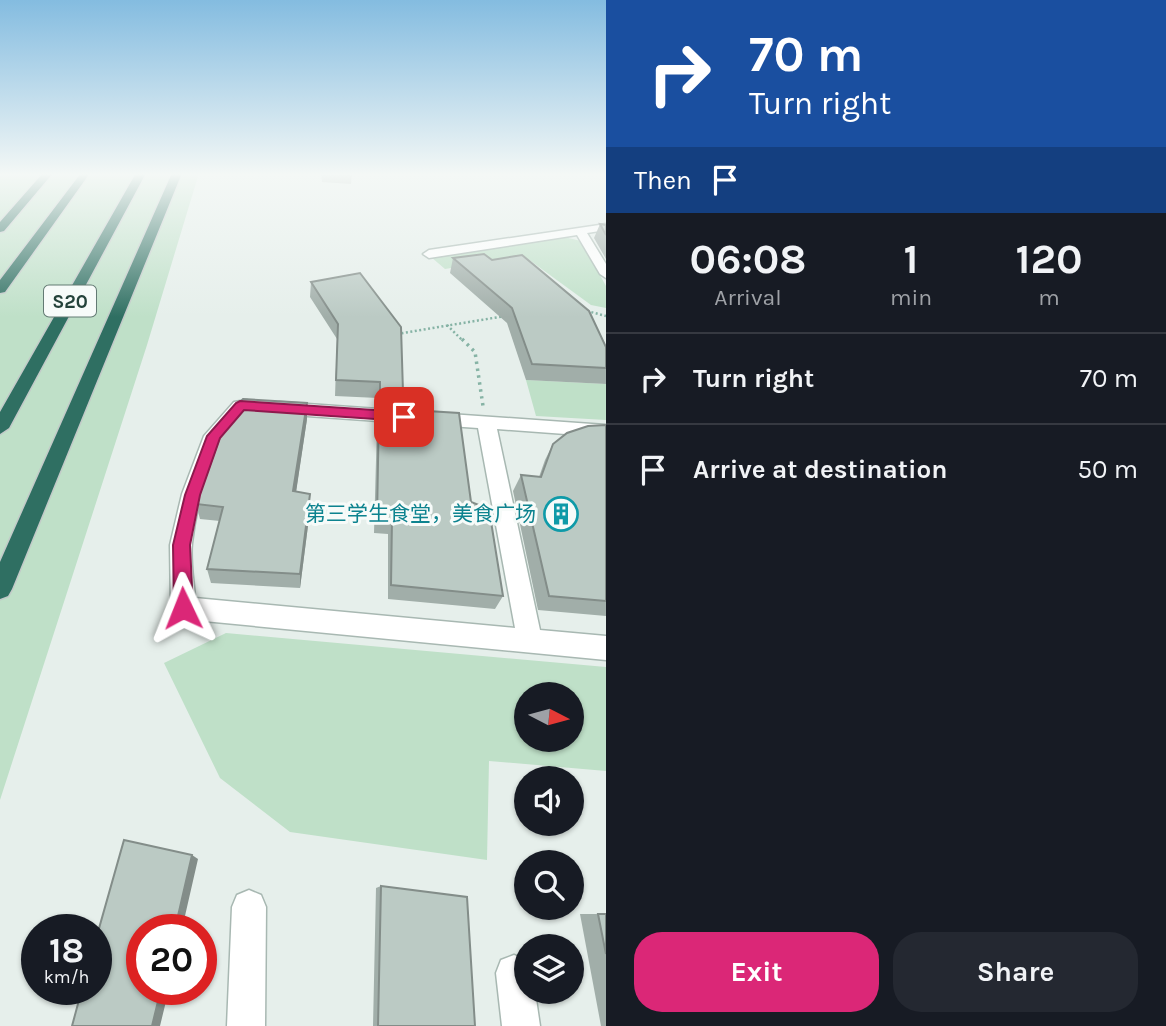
<!DOCTYPE html>
<html lang="en">
<head>
<meta charset="utf-8">
<style>
	:root { --surface:#171b24; --page:#242831; --text:#f1f3f6; --muted:#9ea1a6; --line:#363941; --accent:#db2777 }
	body { margin:0; font-family:Karla,"Noto Sans SC",sans-serif; background:var(--page); color:var(--text); height:100vh; display:flex; flex-direction:column; font-size:26px; white-space:nowrap }
	* { box-sizing:border-box; margin:0 }
	p { font-size:23px; color:var(--muted) }
	.icon { flex:none; width:38px; height:38px; fill:none; stroke:currentColor; stroke-width:2; stroke-linecap:round; stroke-linejoin:round }
	.map { position:relative; flex:1; overflow:hidden }
	.drawer { display:flex; flex-direction:column; background:var(--surface); width:560px }
	.drawer>* { flex:none }
	.banner { background:#1a4fa0; color:#fff; overflow:hidden }
	.needle { width:46px; rotate:96deg }
	.controls { position:absolute; left:514px; top:682px; display:grid; gap:14px }
	.controls a { display:grid; place-items:center; width:70px; height:70px; border-radius:50%; background:var(--surface); box-shadow:0 2px 5px #0004; font-size:35px }
	.speed { position:absolute; left:21px; top:914px; display:flex; gap:14px; font-size:35px; font-weight:700; text-align:center }
	.speed>* { display:grid; place-content:center; width:91px; height:91px; border-radius:50%; background:var(--surface); box-shadow:0 2px 5px #0004; line-height:1 }
	.speed small { font-size:18px; font-weight:400 }
	.speed .limit { border:10px solid #d22; background:#fff; color:#111 }
	.pin { position:absolute; display:grid; place-items:center; width:60px; height:60px; color:#fff; margin:-30px; border-radius:14px; box-shadow:0 4px 10px #0006 }
	.me { position:absolute; width:77px; margin:-38px; rotate:358deg; stroke-linejoin:round; filter:drop-shadow(0 0 5px #0008) }
	.turn { display:flex; align-items:center; gap:24px; height:147px; padding:0 28px; font-size:32px }
	.turn .icon { width:91px; height:91px; stroke-width:2.5 }
	.turn b { display:block; font-size:49px; line-height:60px }
	.then { display:flex; align-items:center; height:66px; padding:0 28px; background:#0003; gap:14px; font-size:26px }
	.eta { display:flex; justify-content:space-evenly; align-items:center; height:119px; text-align:center }
	.eta b { font-size:42px; font-weight:700; line-height:49px }
	.action { display:flex; gap:14px; margin-top:auto; padding:14px 28px }
	.action a { flex:1; height:80px; border-radius:28px; background:var(--accent); color:#fff; font-size:28px; font-weight:700; line-height:80px; text-align:center }
	.action a+a { background:var(--page); color:var(--text) }
	ul { padding:0; list-style:none }
	li { display:flex; align-items:center; gap:21px; height:91px; padding:0 28px; border-top:2px solid var(--line) }
	li div { flex:1 }
	li b { display:block; font-size:26px }
	li em { font-style:normal }
	main { display:flex; flex:1; min-height:0 }
	.map>svg:first-child { display:block }
	.green { fill:#bfe0c8; fill-rule:evenodd }
	.lines { fill:none; stroke-linecap:round; stroke-linejoin:round }
	.minor-casing { stroke:#a8b8b2; stroke-width:3 }
	.highway-casing { stroke:#c2cac8; stroke-width:3 }
	.path-far1 { stroke:#86b3a5; stroke-width:2.5; stroke-dasharray:2 2.5; stroke-linecap:butt }
	.path { stroke:#86b3a5; stroke-width:3.5; stroke-dasharray:2.5 4.5; stroke-linecap:butt }
	.minor { fill:#fff; fill-rule:evenodd }
	.highway { fill:#2f6f62; fill-rule:evenodd }
	.wall { fill:#a1aea9 }
	.shaded-wall { fill:#838d89 }
	.building { fill:#bbcac4; stroke:#838d89; stroke-width:2 }
	.route { fill:#db2777; stroke:#8e194d; stroke-width:2 }
	.labels { text-anchor:middle; stroke-width:6; stroke-linejoin:round; paint-order:stroke }
	.shield { fill:#f7fbf9; stroke:#637a73; stroke-width:2 }
	.shield-label { font-size:19px; font-weight:bold; fill:#24423a }
	.culture-label { font-size:21px; fill:#0d838f; stroke:#f7fbf9; text-anchor:end }
</style>
</head>
<body>
<main>
<div class="map">
<svg width="606" height="1026" viewBox="0 0 606 1026">
	<rect width="100%" height="100%" fill="#e6efeb"/>
	<!-- green -->
	<path class="green" d="M0 173H199L147 345 0 800Z
		M560 236 581 241 606 286V308L591 305 528 259 518 257 445 269 431 257Z
		M526 380 606 384V420L536 416Z
		M226 633 606 667V771L489 761 487 860 290 832 220 778 164 663ZM527 695H572V740H527Z"/>
	<g class="lines">
		<!-- minor casing -->
		<g class="minor-casing">
			<path id="minor" d="M606 224V230L587 233 606 264V278L600 274 577 235 429 258 423 254 429 250Z
				M247 400 256 406 253 410C215 420 196 508 192 543 190 561 194 581 195 598L515 628 478 428 279 414 270 408 279 402 606 425V437L497 429 540 630 606 636V660L183 619 174 616 171 608 170 545 182 494 204 436 234 402Z
				M249 890 261 895 266 907 265 1026H227L232 907 237 895Z
				M514 955 527 960V992H535L540 1026H502L496 973 501 960Z"/>
		</g>
		<!-- highway casing -->
		<g class="highway-casing">
			<path id="highway" d="M43 173H53L4 231 0 232V222Z
				M81 173H90L5 292 0 293V280Z
				M136 173H146L9 428 0 434V412Z
				M172 173H182L12 589 8 596 0 599V562Z"/>
		</g>
		<!-- path-far1 -->
		<path class="path-far1" d="M587 311 606 316
			M447 325 463 341
			M397 334 505 316"/>
		<!-- path -->
		<path class="path" d="M462 339 475 352 483 406"/>
		<!-- minor -->
		<use href="#minor" class="minor"/>
		<!-- highway -->
		<use href="#highway" class="highway"/>
	</g>
	<!-- wall -->
	<path class="wall" d="M321 173H352L351 184 322 182Z
		M600 224 606 225V259L594 238Z
		M453 258 606 347V384L526 380 507 323 450 273Z
		M311 282 403 392 400 408 377 407 378 398 335 396 337 339 310 297Z
		M379 408 471 502 503 596 495 609 388 599V534L374 533 377 424Z
		M307 419 296 491 310 510 300 588 211 583 207 569 220 521 200 519 196 504Z
		M606 425V616L538 610 513 491 521 475 539 477 545 460 553 444Z
		M381 886 475 1026H373L376 888Z
		M580 914H606V1026H601Z"/>
	<!-- shaded-wall -->
	<path class="shaded-wall" d="M307 403V419L294 506 293 491Z
		M310 494V510L300 588V574Z
		M192 855 198 859 182 929H175Z
		M161 989H169L160 1026H152Z"/>
	<!-- building -->
	<path class="building" d="M600 224 606 225V235Z
		M484 254 492 260 522 255 589 311 606 347V368L532 364 512 308 453 258Z
		M360 273 401 327 403 392 380 391V382L336 380 338 324 311 282Z
		M243 399 307 403 293 491 310 494 300 574 207 569 223 507 196 504 228 415Z
		M379 408 459 413 471 502 489 509 503 596 391 585 392 519 377 518Z
		M606 425V601L549 596 521 475 541 477 553 444 567 433 588 426Z
		M124 840 192 855 175 929H142V989H161L152 1026H72L82 989H96V939Z
		M381 886 467 897 475 1026H378Z
		M598 914H606V954Z"/>
	<!-- sky -->
	<linearGradient id="sky" x2="0" y2="1"><stop stop-color="#84bce0"/><stop offset="0.55" stop-color="#f4f8f6"/><stop offset="1" stop-color="#f4f8f6" stop-opacity="0"/></linearGradient>
	<rect width="606" height="317" fill="url(#sky)"/>
	<!-- route -->
	<path class="route" d="M240 401 404 412 411 417 404 421 244 410 220 438 200 495 190 545 193 608 190 614 183 616 177 614 174 608 173 545 185 495 207 436 236 403Z"/>
	<!-- icons -->
	<defs>
		<g id="building-ring" transform="scale(1.75)"><circle r="9.5" fill="#f7fbf9" stroke="#0f9aa8" stroke-width="1.5"/><path d="M-4-6H4V6H1V3H-1V6H-4ZM-2.5-4.3h1.7v1.8h-1.7ZM.8-4.3h1.7v1.8H.8ZM-2.5-1h1.7V.8h-1.7ZM.8-1h1.7V.8H.8Z" fill="#0f9aa8"/></g>
	</defs>
	<g fill-rule="evenodd">
		<use href="#building-ring" x="561" y="514"/>
	</g>
	<g class="labels">
		<!-- shield labels -->
		<rect class="shield" x="44" y="285.5" width="52" height="31" rx="5"/>
		<g class="shield-label">
			<text x="70" y="308">S20</text>
		</g>
		<!-- culture labels -->
		<g class="culture-label">
			<text x="536" y="521">第三学生食堂，美食广场</text>
		</g>
	</g>
</svg>
<div class="controls">
<a><svg class="needle" viewBox="-14 -14 28 28"><path d="M0-13l5 13h-10z" fill="#e53935"/><path d="M0 13l5-13h-10z" fill="#9ea1a6"/></svg></a>
<a><svg class="icon" aria-label="sound" viewBox="0 0 24 24"><path d="M4 9h4l5-4v14l-5-4H4zM17 9q2 3 0 6"/></svg></a>
<a><svg class="icon" aria-label="search" viewBox="0 0 24 24"><circle cx="10" cy="10" r="6"/><path d="M15 15l6 6"/></svg></a>
<a><svg class="icon" aria-label="layers" viewBox="0 0 24 24"><path d="M12 4l9 5-9 5-9-5zM3 14l9 5 9-5"/></svg></a>
</div>
<div class="speed"><div>18<small>km/h</small></div><div class="limit">20</div></div>
<div class="pin" style="left:404px;top:417px;background:#d93025"><svg class="icon" aria-label="arrive" viewBox="0 0 24 24"><path d="M6 21V4h12l-3 4 3 4H6"/></svg></div>
<svg class="me" style="left:183px;top:608px" viewBox="-20 -20 40 40"><path d="M0-17L14 15 0 8-14 15z" fill="#db2777" stroke="#fff" stroke-width="4"/></svg>
</div>
<section class="drawer">
<div class="banner">
<div class="turn"><svg class="icon" aria-label="right" viewBox="0 0 24 24"><path d="M7 20v-9h11M14 6l5 5-5 5"/></svg><div><b>70 m</b>Turn right</div></div>
<div class="then">Then<svg class="icon" aria-label="arrive" viewBox="0 0 24 24"><path d="M6 21V4h12l-3 4 3 4H6"/></svg></div>
</div>
<div class="eta">
<div><b>06:08</b><p>Arrival</p></div>
<div><b>1</b><p>min</p></div>
<div><b>120</b><p>m</p></div>
</div>
<ul>
<li><svg class="icon" aria-label="right" viewBox="0 0 24 24"><path d="M7 20v-9h11M14 6l5 5-5 5"/></svg><div><b>Turn right</b></div><em>70 m</em></li>
<li><svg class="icon" aria-label="arrive" viewBox="0 0 24 24"><path d="M6 21V4h12l-3 4 3 4H6"/></svg><div><b>Arrive at destination</b></div><em>50 m</em></li>
</ul>
<div class="action"><a>Exit</a><a>Share</a></div>
</section>
</main>
</body>
</html>
